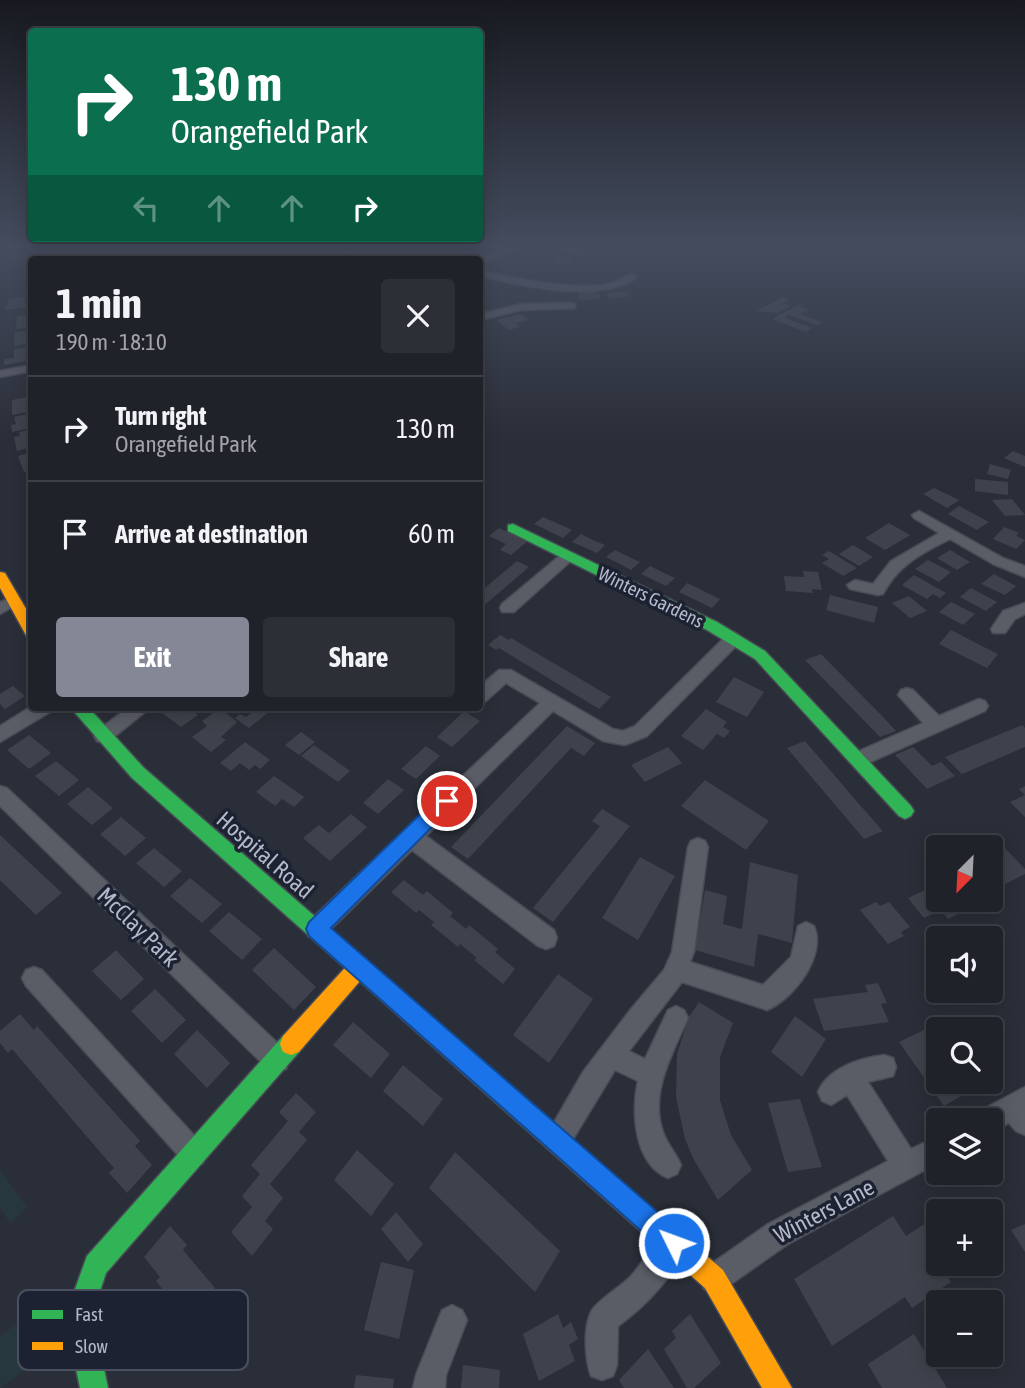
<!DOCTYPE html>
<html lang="en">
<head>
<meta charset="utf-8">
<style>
	:root { --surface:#20222a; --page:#2d2f36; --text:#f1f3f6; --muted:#a2a4a8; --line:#3d3f47; --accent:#848896 }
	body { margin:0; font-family:"Asap Condensed",sans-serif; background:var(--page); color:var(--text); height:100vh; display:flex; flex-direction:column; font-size:26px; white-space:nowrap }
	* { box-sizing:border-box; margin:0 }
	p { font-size:23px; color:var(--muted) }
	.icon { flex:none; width:38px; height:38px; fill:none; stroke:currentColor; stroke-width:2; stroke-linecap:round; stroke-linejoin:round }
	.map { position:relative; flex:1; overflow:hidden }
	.sheet { position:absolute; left:28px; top:256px; width:455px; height:455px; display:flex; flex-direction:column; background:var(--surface); border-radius:7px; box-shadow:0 4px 18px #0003,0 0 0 2px var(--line) }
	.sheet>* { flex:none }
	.guide { position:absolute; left:28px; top:28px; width:455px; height:214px; border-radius:7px; box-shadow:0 4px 18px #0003,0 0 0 2px var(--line); background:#0b6e4f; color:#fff; overflow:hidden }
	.needle { width:46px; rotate:204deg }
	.controls { position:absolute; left:926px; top:835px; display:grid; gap:14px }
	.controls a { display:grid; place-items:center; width:77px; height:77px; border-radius:7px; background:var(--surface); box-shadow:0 4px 18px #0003,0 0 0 2px var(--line); font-size:35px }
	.pin { position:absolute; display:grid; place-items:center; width:60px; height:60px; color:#fff; margin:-30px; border:4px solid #fff; border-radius:50%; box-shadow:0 2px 7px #0007 }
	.me { position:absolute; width:77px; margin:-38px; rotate:312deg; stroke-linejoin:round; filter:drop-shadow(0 0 5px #0008) }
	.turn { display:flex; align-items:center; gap:24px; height:147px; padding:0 28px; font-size:32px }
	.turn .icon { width:91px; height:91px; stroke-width:2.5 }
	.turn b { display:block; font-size:49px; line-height:60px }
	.lanes { display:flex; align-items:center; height:66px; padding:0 28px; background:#0003; justify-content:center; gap:35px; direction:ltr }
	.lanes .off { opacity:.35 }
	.round { display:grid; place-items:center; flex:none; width:74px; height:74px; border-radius:7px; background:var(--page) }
	.head { display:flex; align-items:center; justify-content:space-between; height:119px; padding:0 28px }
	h1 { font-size:42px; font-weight:700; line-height:52px }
	.primary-button { display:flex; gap:14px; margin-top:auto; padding:14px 28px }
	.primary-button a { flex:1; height:80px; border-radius:7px; background:var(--accent); color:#fff; font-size:28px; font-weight:700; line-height:80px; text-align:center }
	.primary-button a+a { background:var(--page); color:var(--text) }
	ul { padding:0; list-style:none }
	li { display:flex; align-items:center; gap:21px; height:105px; padding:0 28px; border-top:2px solid var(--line) }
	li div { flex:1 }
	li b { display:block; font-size:26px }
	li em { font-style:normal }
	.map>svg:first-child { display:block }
	.green { fill:#27373e }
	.building { fill:#3f424c }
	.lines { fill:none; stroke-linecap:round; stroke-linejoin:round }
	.street-casing { stroke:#484b55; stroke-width:3 }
	.fast-casing { stroke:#484b55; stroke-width:3 }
	.slow-casing { stroke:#484b55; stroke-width:3 }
	.street { fill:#5a5c66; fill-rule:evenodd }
	.fast { fill:#30b455; fill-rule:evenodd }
	.slow { fill:#ff9f0a; fill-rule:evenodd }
	.route { fill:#1a73e8; stroke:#114b97; stroke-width:2 }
	.labels { text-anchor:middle; stroke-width:7; stroke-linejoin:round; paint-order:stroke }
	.street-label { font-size:19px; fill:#b4b8c9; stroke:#1d2233 }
	.near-street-label { font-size:23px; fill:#b4b8c9; stroke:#1d2233 }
	.key { fill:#1d2233; stroke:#4a4f60; stroke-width:2 }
	.key-label { font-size:19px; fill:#b4b8c9 }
</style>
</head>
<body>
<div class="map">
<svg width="1025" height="1388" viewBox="0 0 1025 1388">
	<rect width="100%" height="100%" fill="#2a2e38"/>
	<!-- green -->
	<path class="green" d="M0 1170 27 1207 11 1224 0 1208Z
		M19 1322 30 1366 0 1388V1336Z"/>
	<!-- building -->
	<path class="building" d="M555 256 570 257 574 258 572 263 563 262 562 265 552 261Z
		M626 291 631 296 610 299 606 293Z
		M579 292H595L600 295 599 299 582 300 578 298Z
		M21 297 26 298 24 304H27V307L5 310 6 306H10L7 305 10 298Z
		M783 297 790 300 783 303 790 306 777 313 756 311Z
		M798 305 809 310 800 314 822 322 817 325 789 315 785 318 812 328 806 332 772 319Z
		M30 314 32 327 16 329 17 316Z
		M520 314 529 320 516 323 520 327 509 330 496 320Z
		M32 330 28 344 14 346 15 332Z
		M32 347V352H27L28 361 4 365V359L14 358V349Z
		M27 397 28 402H32L28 412 12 415V400Z
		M28 414 31 428 12 432 11 425 16 424 14 417Z
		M30 430 32 447 17 451 14 437 20 436 19 432Z
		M1013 451 1025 456V467L1004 458Z
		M32 452V470L24 472 18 456Z
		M990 464 1011 470 1008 479 987 474Z
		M975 479 1008 482V495L975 491Z
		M934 488 959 500 947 508 923 494Z
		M1012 499 1025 515 1005 516 992 500Z
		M959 506 989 522 977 530 948 514Z
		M543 517 561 525 572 530 563 538 534 524Z
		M889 523 910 535 885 550 865 538Z
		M1004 527 1019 533 1016 536 1025 540 1016 549 993 539Z
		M499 528 528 541 511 555 500 550 506 544 489 536Z
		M581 534 593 540 605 545 597 553 572 542Z
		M853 545 873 557 859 566 839 554Z
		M615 550 627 556 640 562 631 570 606 557Z
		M950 550 970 562 957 570 937 558Z
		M829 551 857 568 843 576 822 563 829 559 822 555Z
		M928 560 951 572 939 582 915 569Z
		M517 561 529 567 480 609V592Z
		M650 566 662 572 675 578 666 586 641 574Z
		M803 571 818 572 822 590 812 589 813 593 786 591 784 576 804 577Z
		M994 574 1016 586 1005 595 981 584Z
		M914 575 946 593 940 598 933 594 927 599 902 585Z
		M687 583 720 599 712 608 679 592Z
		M971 588 997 602 986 611 960 597Z
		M830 595 878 607 874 623 826 610Z
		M909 596 927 611 910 618 892 603Z
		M951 602 975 614 963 625 939 612Z
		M951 630 974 642 998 654 987 668 939 644Z
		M500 635 509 640 511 638 611 697 599 709 499 648 496 650 488 645Z
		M821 654 885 719 896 731 880 737 805 660Z
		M734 677 764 692 747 717 716 702Z
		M13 686 25 696 5 709 0 704V694Z
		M169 707H187L198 715 181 727 161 712Z
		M259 707H275L249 728 235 718 240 714 246 717Z
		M220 708 237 722 221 737 226 740 211 752 192 737 207 726 202 721Z
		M706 709 727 722 723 727 730 731 724 738 717 734 703 750 681 736Z
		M464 711 480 721 452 747 437 737Z
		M1022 725 1025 728V747L962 774 945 757Z
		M567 726 595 743 584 756 571 748 468 859 451 847Z
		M301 732 315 742 299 755 285 745Z
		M29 735 51 753 29 769 7 750Z
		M805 741 859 804 883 831 864 839 787 748Z
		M245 742 270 760 260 769 255 765 249 770 240 763 231 771 220 763Z
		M314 745 350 771 338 782 301 756Z
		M426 746 440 756 416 779 401 769Z
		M668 747 682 763 645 782 631 765Z
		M913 747 932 766 941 762 955 776 927 789 895 755Z
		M56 761 79 780 59 796 35 776Z
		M274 776 304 797 294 807 282 799 275 806 256 792Z
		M388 779 404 790 378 814 363 803Z
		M705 780 769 821 746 850 681 806Z
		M1025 786V817L1010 802 1025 795 1019 789Z
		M88 787 113 808 92 825 67 804Z
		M602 809 630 826 553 922 533 908 600 826 592 821Z
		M351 814 367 827 330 861 303 838 319 825 329 833Z
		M121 817 146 838 125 856 100 834Z
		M0 835 62 893 36 915 0 880Z
		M999 842 1025 869V874L1003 885 990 872V846Z
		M154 848 182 871 164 887 136 863Z
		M640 857 675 876 638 940 602 918Z
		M750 862 798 875 792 943 758 934 754 967 695 950 705 890 727 896 723 924 742 929Z
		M190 878 222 904 202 923 170 896Z
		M936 879 938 900H966L972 907 948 919 941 910 924 918 908 898 929 888 926 884Z
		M404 880 423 895 427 891 453 913 450 916 466 929 469 925 498 949 495 952 515 969 503 984 474 960 477 958 460 944 458 947 431 925 434 922 419 910 416 913 391 892Z
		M876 902 880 906 889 902 910 927 901 932 904 936 888 944 860 910Z
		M229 912 262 939 242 960 209 931Z
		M274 948 316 987 294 1010 252 970Z
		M116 950 144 979 121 1000 92 971Z
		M558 974 593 999 549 1063 513 1035Z
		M878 983 887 1003 881 1004 889 1022 824 1031 813 999 868 992 865 985Z
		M155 989 186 1020 162 1043 131 1011Z
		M699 1002 733 1023 720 1057V1100L731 1135 752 1170 718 1200 694 1160 685 1139 676 1097 677 1054 689 1017Z
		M20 1014 34 1030 37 1026 140 1141 135 1146 152 1165 127 1193 109 1173 114 1168 100 1152 12 1049 8 1053 0 1043V1031Z
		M795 1016 826 1039 802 1077 771 1052Z
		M353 1022 390 1054 371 1078 333 1045Z
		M928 1028 938 1042V1082H954L963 1095 944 1106 899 1042Z
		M197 1030 230 1063 207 1088 174 1054Z
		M403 1065 443 1099 423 1126 383 1091Z
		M296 1093 316 1112 299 1132 307 1140 270 1184 283 1198 265 1221 273 1229 252 1256 231 1232 252 1207 242 1196 260 1174 251 1165 288 1121 279 1112Z
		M800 1099 822 1167 788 1172 768 1103Z
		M357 1150 394 1184 371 1216 334 1180Z
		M455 1152 560 1251 535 1292 429 1188Z
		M396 1212 423 1244 408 1262 381 1229Z
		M938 1215V1264H945L940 1267 951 1282 912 1308 905 1297 832 1346 794 1279 893 1216 906 1236Z
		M1025 1224V1252L1011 1230Z
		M170 1226 187 1245 183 1250 215 1288 211 1292 230 1314 203 1349 184 1326 188 1321 156 1281 160 1277 144 1257Z
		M381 1262 414 1270 399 1339 364 1330Z
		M558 1314 563 1328 571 1322 578 1339 569 1345 575 1361 539 1381 523 1334Z
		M690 1314 721 1363 694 1388H687L664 1349 676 1338 672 1331Z
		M914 1334 947 1388H882L868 1364Z
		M648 1349 674 1388H624L619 1380Z
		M463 1365 500 1370 499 1388H461Z
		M356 1375 394 1379 393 1388H354Z"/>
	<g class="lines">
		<!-- street casing -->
		<g class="street-casing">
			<path id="street" d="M344 244H352L353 259H343Z
				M448 244H459L483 258 513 244H525L480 265V259H472Z
				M550 244H564L582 251 578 254Z
				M480 270C513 278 579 292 612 283 619 281 625 276 632 274L637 277C602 304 520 286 480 276Z
				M571 303 575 304V308L521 310 480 320V314L521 304Z
				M32 365V371L0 377V371Z
				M919 511 1003 558 1025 566V577L993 564 950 539C921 554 899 564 883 594L878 595 850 589 847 585 855 580 873 584 891 561 939 533 914 518 912 515Z
				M568 551 575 556 573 559 514 612H502L500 608 502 604 563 553Z
				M13 597 21 602 0 614V602Z
				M1025 603V614L1015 619 1005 633H993L991 629 1003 611Z
				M734 632 742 638 740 642 647 736 630 743 624 745 603 741 553 711 426 836 554 930 557 938 554 946 546 949 538 946 412 850 324 936 316 940 308 936 305 929 308 922 540 703 506 683 486 701 480 702V686L499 670H511L613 729 623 731 635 726 728 634Z
				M907 688 913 690 939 716 979 699 985 701 988 706 985 711 866 764 859 767 852 764 850 759 852 754 923 723 898 695 901 690Z
				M32 706 53 707 50 712 0 742V726Z
				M129 707H151L109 741 103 743 97 741 94 736 97 731Z
				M0 786 7 788 286 1051 289 1060 286 1069 277 1072 268 1069 0 806Z
				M698 838 705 841 708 847 694 952 690 962 763 985 791 957 798 926 806 922 814 926C827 955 794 999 767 1010L682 982 629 1051 645 1059 668 1010 676 1006 684 1010 688 1018C673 1053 649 1093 663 1132 667 1144 676 1153 681 1165L677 1174 668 1178C634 1164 631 1112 638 1081L615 1070 567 1149 558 1153 549 1149 545 1140 549 1131 583 1072 631 1009 664 970 672 952 688 847 691 841Z
				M34 967 42 970 203 1145 207 1154 203 1163 194 1167 185 1163 26 986 22 978 26 970Z
				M884 1055 893 1058 896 1067 893 1076 868 1082 911 1149 938 1136V1163L788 1244 724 1289 714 1293 704 1289 700 1279 704 1269 768 1224 888 1161 847 1095 831 1105 822 1101 818 1092C828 1068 860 1058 884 1055Z
				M1025 1087V1135L1016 1131 1009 1123 990 1132V1120H976L980 1111Z
				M674 1229 684 1233 688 1243C674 1276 647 1305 618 1326L617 1365 613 1376 602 1380 591 1376C585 1360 583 1328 591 1312 596 1301 621 1287 631 1276 645 1261 655 1237 674 1229Z
				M452 1305 462 1310 467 1320 446 1375 445 1388H413L416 1375 442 1310Z"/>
		</g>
		<!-- fast casing -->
		<g class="fast-casing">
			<path id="fast" d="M513 524 717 622 765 651 911 806 914 811 911 816 905 819 899 816 755 659 707 630 508 531V525Z
				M70 707H88L144 768 555 1125 559 1133 555 1141 547 1145 539 1141 132 778Z
				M291 1033 299 1036 302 1044 299 1052 106 1273 96 1303 98 1340 108 1388H80L70 1340V1303L87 1256 283 1036Z"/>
		</g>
		<!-- slow casing -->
		<g class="slow-casing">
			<path id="slow" d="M0 572 5 573 32 619V638L27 637 0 588Z
				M359 957 366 960 369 967 366 974 299 1052 291 1055 283 1052 280 1044 283 1036 352 960Z
				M547 1121 555 1125 723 1270 792 1388H762L705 1288 539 1141 535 1133 539 1125Z"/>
		</g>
		<!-- street -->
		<use href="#street" class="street"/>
		<!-- fast -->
		<use href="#fast" class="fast"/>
		<!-- slow -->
		<use href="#slow" class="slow"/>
	</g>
	<!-- sky -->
	<linearGradient id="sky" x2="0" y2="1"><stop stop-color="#17191f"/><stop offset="0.56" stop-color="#444c5e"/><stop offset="1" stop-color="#444c5e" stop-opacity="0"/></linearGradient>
	<rect width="1025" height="439" fill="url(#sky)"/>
	<!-- route -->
	<path class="route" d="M447 793 453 795 456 801 453 806 331 928 683 1234 687 1243 683 1252 674 1256 665 1252 309 936 306 929 309 922 440 795Z"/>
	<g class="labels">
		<!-- street labels -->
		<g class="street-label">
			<text transform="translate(651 597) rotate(26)" y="7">Winters Gardens</text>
		</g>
		<!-- near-street labels -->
		<g class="near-street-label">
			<text transform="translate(265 855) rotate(41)" y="8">Hospital Road</text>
			<text transform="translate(138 927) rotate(44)" y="8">McClay Park</text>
			<text transform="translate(824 1211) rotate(-28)" y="8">Winters Lane</text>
		</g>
	</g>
	<!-- legend -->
	<rect x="18" y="1290" width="230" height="80" rx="10" class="key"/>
	<rect x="32" y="1310" width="31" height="9" fill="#30b455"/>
	<rect x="32" y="1342" width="31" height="8" fill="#ff9f0a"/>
	<g class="key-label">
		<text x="75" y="1321">Fast</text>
		<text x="75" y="1353">Slow</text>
	</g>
</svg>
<div class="controls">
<a><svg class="needle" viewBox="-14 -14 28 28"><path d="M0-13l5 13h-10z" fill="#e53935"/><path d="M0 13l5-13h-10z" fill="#a2a4a8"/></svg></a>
<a><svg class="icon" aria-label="sound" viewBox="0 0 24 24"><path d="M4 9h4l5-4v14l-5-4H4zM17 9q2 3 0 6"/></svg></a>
<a><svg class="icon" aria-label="search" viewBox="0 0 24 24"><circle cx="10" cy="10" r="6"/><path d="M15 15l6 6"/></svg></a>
<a><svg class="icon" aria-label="layers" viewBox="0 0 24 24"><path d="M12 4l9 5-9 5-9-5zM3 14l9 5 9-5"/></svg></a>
<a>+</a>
<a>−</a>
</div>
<div class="pin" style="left:447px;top:801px;background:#d93025"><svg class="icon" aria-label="arrive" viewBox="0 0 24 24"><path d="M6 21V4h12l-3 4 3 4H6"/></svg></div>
<svg class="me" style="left:674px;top:1243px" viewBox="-20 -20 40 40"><circle r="17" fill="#1a73e8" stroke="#fff" stroke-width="3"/><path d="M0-11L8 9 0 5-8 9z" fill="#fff"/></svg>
<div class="guide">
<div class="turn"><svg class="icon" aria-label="right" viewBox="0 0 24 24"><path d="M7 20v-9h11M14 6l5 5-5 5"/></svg><div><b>130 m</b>Orangefield Park</div></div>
<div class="lanes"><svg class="icon off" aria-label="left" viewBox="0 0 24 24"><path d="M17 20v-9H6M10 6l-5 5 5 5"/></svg><svg class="icon off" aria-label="ahead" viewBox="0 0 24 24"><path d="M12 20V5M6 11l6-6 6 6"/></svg><svg class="icon off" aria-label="ahead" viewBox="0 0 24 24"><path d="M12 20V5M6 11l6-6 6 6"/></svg><svg class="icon" aria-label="right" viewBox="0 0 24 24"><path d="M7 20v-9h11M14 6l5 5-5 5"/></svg></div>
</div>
<section class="sheet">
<div class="head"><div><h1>1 min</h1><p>190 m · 18:10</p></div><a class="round"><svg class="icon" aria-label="close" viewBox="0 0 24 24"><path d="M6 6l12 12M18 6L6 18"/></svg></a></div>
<ul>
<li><svg class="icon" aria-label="right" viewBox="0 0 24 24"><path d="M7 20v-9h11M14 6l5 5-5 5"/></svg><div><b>Turn right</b><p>Orangefield Park</p></div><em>130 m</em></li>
<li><svg class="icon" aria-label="arrive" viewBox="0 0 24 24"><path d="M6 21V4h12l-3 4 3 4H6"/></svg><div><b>Arrive at destination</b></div><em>60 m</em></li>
</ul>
<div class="primary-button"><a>Exit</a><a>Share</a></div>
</section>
</div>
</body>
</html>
